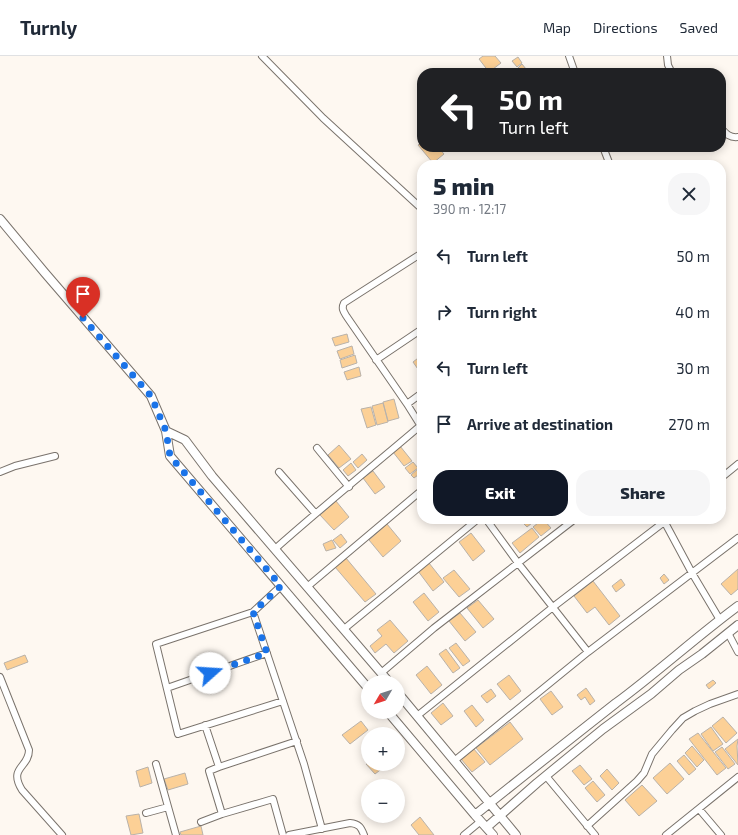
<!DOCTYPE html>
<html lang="en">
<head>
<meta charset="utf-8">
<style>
	:root { --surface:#fff; --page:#f6f6f7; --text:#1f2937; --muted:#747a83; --line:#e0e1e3; --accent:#111827 }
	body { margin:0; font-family:"Exo 2",sans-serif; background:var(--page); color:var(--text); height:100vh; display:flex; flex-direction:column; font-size:15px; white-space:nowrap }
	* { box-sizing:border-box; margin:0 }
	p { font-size:13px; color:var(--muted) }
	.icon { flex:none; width:22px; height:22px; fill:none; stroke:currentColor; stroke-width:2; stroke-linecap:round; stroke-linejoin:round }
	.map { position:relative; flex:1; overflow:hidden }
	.sheet { position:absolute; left:417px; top:104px; width:309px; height:364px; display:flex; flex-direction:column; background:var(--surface); border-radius:16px; box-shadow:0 2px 10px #0003 }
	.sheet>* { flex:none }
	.guide { position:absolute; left:417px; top:12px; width:309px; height:84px; border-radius:16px; box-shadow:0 2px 10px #0003; background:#202124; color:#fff; overflow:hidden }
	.needle { width:26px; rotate:231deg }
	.controls { position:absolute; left:361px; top:619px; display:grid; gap:8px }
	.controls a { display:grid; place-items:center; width:44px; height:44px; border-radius:50%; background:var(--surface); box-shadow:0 2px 10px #0003; font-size:20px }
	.pin { position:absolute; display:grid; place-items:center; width:34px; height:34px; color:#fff; margin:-41px -17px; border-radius:50% 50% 50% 0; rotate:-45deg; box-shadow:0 0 4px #0007 }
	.pin .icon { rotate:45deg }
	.me { position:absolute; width:44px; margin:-22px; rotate:71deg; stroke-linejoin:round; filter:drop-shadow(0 0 3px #0008) }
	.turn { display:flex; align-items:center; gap:14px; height:84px; padding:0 16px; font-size:18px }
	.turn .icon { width:52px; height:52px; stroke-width:2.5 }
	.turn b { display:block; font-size:28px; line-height:34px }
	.round { display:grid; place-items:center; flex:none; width:42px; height:42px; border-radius:16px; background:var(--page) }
	.summary { display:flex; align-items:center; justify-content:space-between; height:68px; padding:0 16px }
	h1 { font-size:24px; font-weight:800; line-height:30px }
	.action { display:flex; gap:8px; margin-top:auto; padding:8px 16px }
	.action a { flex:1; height:46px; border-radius:16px; background:var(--accent); color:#fff; font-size:16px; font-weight:800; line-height:46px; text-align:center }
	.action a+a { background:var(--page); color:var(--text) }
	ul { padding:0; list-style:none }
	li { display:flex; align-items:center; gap:12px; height:56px; padding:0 16px }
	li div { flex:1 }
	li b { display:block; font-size:15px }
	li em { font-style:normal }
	header { display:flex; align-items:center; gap:24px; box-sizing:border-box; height:56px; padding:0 20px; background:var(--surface); border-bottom:1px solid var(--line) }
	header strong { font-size:19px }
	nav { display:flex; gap:22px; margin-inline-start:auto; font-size:14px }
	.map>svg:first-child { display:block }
	.building { fill:#fcd096; stroke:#b9b2aa }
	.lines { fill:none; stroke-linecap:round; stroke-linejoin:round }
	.minor-casing { stroke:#7a736c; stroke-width:8 }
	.tertiary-casing { stroke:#7a736c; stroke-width:10 }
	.minor { stroke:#fff; stroke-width:6 }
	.tertiary { stroke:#fff; stroke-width:8 }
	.route { stroke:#1a73e8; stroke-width:7; stroke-dasharray:0 12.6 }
</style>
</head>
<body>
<header>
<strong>Turnly</strong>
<nav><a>Map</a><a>Directions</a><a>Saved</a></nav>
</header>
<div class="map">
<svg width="738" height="779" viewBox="0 0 738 779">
	<rect width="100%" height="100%" fill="#fef8f1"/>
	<!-- building -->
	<path class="building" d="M483 0H495L501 7 489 16 479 3Z
		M518 1 522 7 517 11 512 5Z
		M522 8 526 13 521 17H515L514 16Z
		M422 86V91H438L444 98 433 107 418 89Z
		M347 278 349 286 335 290 332 282Z
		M352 290 354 298 340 303 337 295Z
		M355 299 357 307 342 312 340 304Z
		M422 299V319L413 306Z
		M359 311 361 320 347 324 344 316Z
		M394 343 399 362 388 365 383 346Z
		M383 347 388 366 377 369 372 350Z
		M371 351 376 369 367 372 361 353Z
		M339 389 351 403 339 412 328 399Z
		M400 390 412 405 404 410 393 396Z
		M362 398 367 404 358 412 353 406Z
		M413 406 418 412 410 418 405 412Z
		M351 407 356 414 348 420 343 414Z
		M419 412 422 416 414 422 411 419Z
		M373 415 385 431 375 438 363 422Z
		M336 445 349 461 334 474 320 459Z
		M521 463H537L527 471 520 464Z
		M543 463 551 472 541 480 533 471Z
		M387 468 401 485 383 501 369 484Z
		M532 472 539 481 520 497 512 487Z
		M471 477 485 495 473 505 459 486Z
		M341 478 347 486 340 492 333 484Z
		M332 484 336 492 326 495 323 488Z
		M346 502 376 538 365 546 335 511Z
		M429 507 444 526 433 535 418 515Z
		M738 513V533L731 539 721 528Z
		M454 514 470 533 459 541 443 522Z
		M664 518 669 524 664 528 660 522Z
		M621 523 625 529 616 536 612 530Z
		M593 525 620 560 609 569 595 551 587 557 574 540Z
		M424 537 439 556 428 565 413 546Z
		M478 544 494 563 483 572 467 552Z
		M460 557 476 576 465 585 449 565Z
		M390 564 408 585 394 597 386 588 375 597 370 590 382 580 377 574Z
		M456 587 470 605 463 610 449 592Z
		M446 593 460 612 453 617 439 598Z
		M25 599 28 606 7 614 4 607Z
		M427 610 442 629 431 638 416 619Z
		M509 619 521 635 510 644 497 628Z
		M713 624 716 627 709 633 706 629Z
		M586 632 595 645 590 649 585 641 581 644 577 639Z
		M491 633 496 640 487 647 481 640Z
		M551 635 563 651 552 659 540 643Z
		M443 647 453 660 441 669 431 657Z
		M472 649 484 664 476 671 464 655Z
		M723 661 737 677 726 687 712 670Z
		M361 665 368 674 350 688 342 679Z
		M510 666 523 683 490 709 476 692Z
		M711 671 723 688 713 695 701 678Z
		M698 677 726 712 717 719 689 683Z
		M738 683 737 690 738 709 725 693Z
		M692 690 704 704 697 711 685 697Z
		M722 691 735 708 728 713 715 696Z
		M473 692 485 706 472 716 461 703Z
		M684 699 696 713 689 719 677 705Z
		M368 707V708H388L375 718 366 708Z
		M670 707 684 723 667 738 653 722Z
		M580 709 592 723 584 729 572 715Z
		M148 711 152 727 140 731 136 715Z
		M607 713 619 727 612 734 600 720Z
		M185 717 188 728 168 734 164 723Z
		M593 725 605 739 597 746 585 732Z
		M642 729 657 745 639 760 625 744Z
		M139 758 143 777 131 779 126 760Z
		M420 761 434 779H419L411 769Z
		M201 770 203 779H181L180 776Z"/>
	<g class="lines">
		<!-- minor casing -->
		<g class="minor-casing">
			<path id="minor" d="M262 0 323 62 422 153
				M569 0 575 17
				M667 0 668 9 672 17
				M721 72C726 78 730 82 738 81
				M603 91 610 109
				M422 197 344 247C341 253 344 256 347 261L407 348 422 372
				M376 304 422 273
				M407 348 422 337
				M317 392 349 431
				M0 416 15 410 55 400
				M279 416 315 457
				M721 422 738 408
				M486 463 518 507 588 596
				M663 463 692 517 720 564
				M275 493C322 451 372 411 420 370
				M281 530 253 556 304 708 322 773
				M307 531 422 434
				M253 556 156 588 178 678 283 645
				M344 573 478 463
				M728 577 738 596
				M381 617 434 572 575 463
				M0 621 29 694C29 712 8 711 22 734L62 779
				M167 632 267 597
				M417 660 553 551 668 463
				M205 669 219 711 209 715 222 758 273 743 283 779
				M454 705 588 596 738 482
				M156 708 176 779
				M219 711 297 685
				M546 720 595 779
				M699 753 721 779
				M146 757 168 751
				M201 766 222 758
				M587 770 637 725 644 717 652 698 672 674 683 662 695 655 710 648 738 638
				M289 779 350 767C359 768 361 771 364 779
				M464 779 481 765
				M666 779 738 721"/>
		</g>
		<!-- tertiary casing -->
		<g class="tertiary-casing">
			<path id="tertiary" d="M0 163 45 217 151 340 166 375 170 400 368 632
				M166 375 185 384 212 420 389 626
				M398 637 516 779
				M388 656 475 759
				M487 771 537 727 603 673 651 638 679 614 702 598 738 569
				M493 779 475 759C522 721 569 684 616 647 658 616 696 581 738 550"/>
		</g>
		<!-- minor -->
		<use href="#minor" class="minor"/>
		<!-- tertiary -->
		<use href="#tertiary" class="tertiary"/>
	</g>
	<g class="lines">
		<!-- route -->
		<path class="route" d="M83 262 151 340 166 375 170 400 281 530 253 556 267 597 210 617"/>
	</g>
</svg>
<div class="controls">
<a><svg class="needle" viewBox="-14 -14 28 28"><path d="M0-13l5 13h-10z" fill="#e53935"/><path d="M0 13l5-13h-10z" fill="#747a83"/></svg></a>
<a>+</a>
<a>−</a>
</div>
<div class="pin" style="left:83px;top:262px;background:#d93025"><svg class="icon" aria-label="arrive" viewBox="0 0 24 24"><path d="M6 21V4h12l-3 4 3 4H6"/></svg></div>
<svg class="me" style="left:210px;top:617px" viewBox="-20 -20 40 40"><circle r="19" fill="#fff"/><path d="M0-13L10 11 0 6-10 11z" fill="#1a73e8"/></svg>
<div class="guide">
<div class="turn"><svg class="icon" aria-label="left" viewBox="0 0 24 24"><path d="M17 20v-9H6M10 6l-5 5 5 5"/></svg><div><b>50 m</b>Turn left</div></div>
</div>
<section class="sheet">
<div class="summary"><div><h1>5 min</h1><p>390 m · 12:17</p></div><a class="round"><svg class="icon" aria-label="close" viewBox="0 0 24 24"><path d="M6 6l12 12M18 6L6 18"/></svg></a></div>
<ul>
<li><svg class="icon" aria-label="left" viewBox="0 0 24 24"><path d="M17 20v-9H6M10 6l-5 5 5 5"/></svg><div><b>Turn left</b></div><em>50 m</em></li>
<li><svg class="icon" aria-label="right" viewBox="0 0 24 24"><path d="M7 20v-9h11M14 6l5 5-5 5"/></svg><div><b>Turn right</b></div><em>40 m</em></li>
<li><svg class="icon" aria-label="left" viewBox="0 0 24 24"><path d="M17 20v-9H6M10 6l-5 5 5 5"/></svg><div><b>Turn left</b></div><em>30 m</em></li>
<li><svg class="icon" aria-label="arrive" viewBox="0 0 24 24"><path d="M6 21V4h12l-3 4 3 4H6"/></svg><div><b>Arrive at destination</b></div><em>270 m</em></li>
</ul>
<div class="action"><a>Exit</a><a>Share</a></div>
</section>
</div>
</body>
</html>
